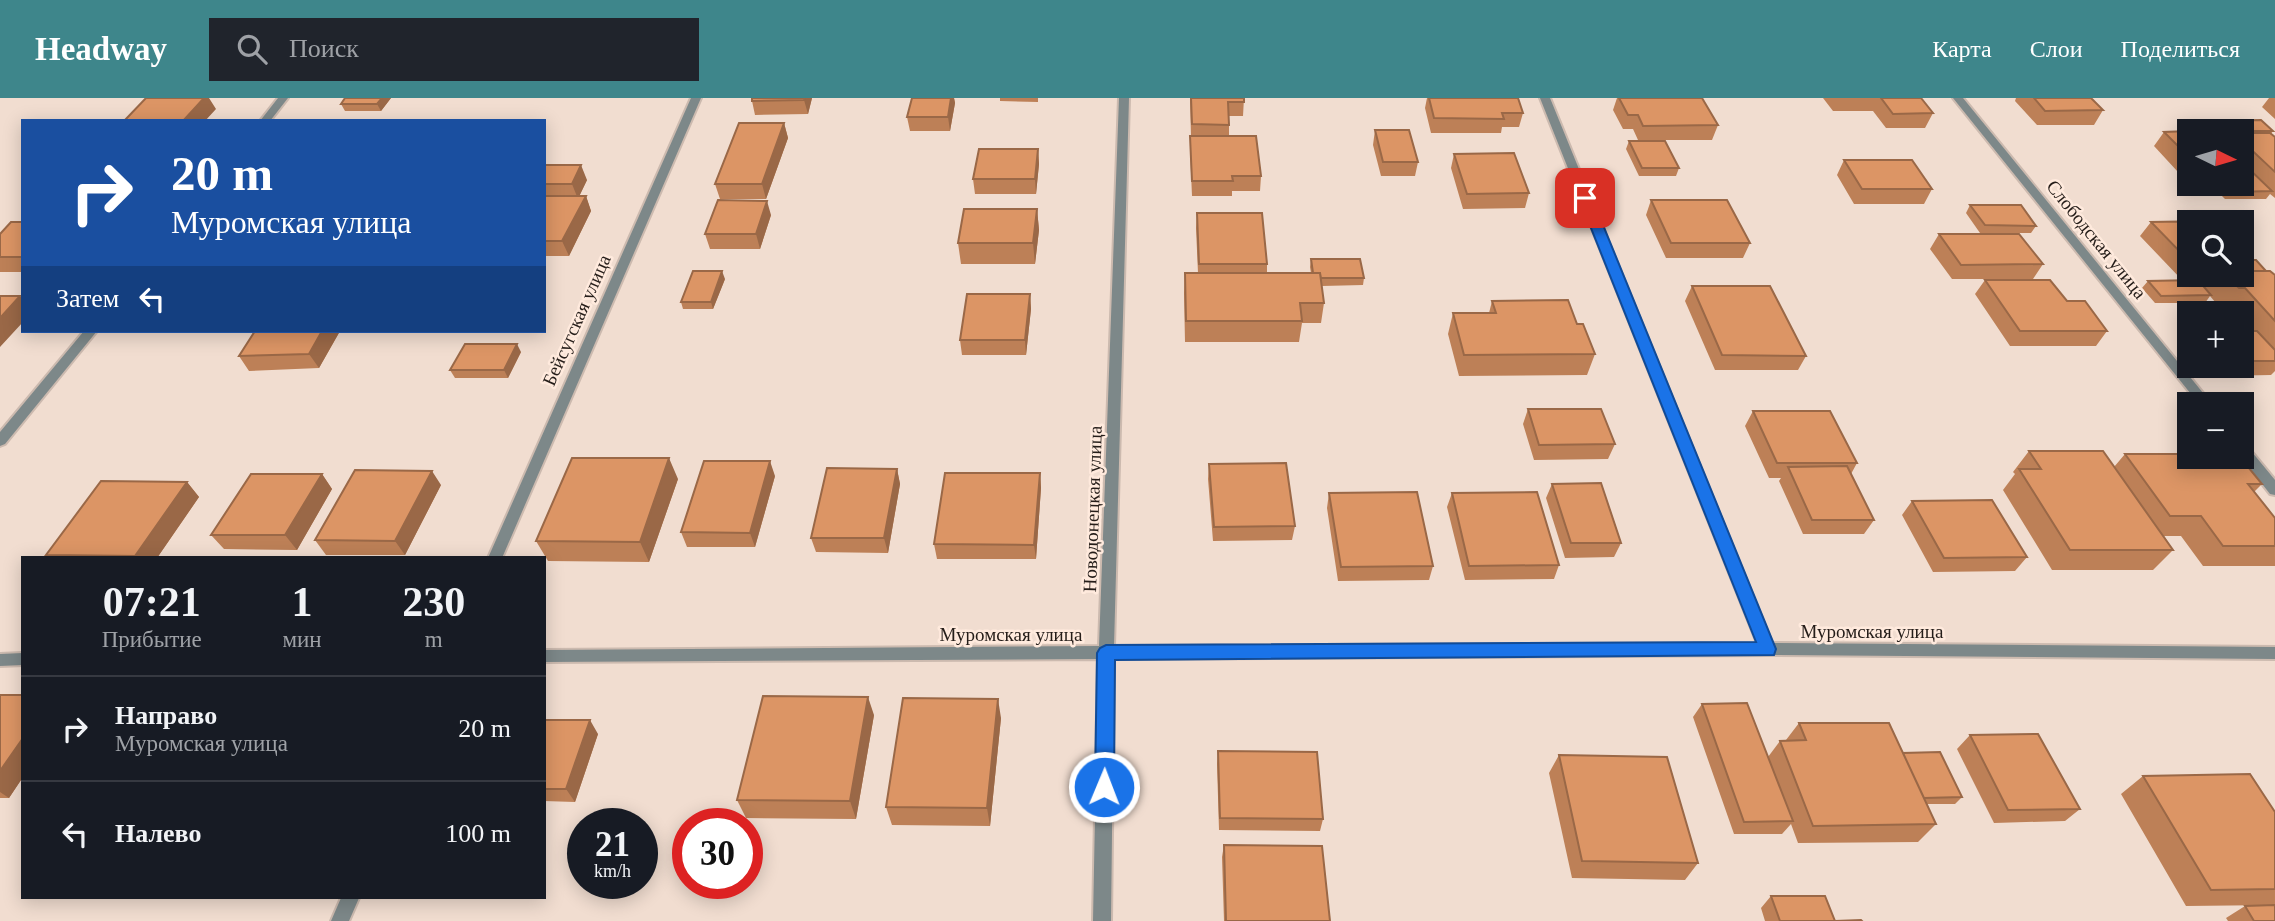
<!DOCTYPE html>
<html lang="ru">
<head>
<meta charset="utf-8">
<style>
	:root { --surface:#171b24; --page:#20242c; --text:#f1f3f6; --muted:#9ea1a6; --line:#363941; --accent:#3e868b }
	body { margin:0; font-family:Georgia,serif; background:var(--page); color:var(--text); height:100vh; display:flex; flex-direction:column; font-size:26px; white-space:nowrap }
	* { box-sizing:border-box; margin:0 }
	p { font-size:23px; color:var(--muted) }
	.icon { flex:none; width:38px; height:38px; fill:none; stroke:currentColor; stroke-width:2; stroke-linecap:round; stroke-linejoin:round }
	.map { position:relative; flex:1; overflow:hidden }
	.sheet { position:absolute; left:21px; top:458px; width:525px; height:343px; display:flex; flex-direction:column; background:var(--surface); border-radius:0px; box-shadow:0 4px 18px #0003 }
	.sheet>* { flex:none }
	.guide { position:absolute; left:21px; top:21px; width:525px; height:214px; border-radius:0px; box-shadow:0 4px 18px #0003; background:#1a4fa0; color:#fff; overflow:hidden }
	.needle { width:46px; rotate:95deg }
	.tools { position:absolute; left:2177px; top:21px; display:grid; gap:14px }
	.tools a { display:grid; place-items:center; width:77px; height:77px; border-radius:0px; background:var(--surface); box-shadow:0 4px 18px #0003; font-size:35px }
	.speed { position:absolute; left:567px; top:710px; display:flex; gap:14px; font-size:35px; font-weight:700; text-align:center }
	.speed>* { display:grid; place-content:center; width:91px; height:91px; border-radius:50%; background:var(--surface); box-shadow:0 4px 18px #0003; line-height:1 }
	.speed small { font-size:18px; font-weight:400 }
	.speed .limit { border:10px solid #d22; background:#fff; color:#111 }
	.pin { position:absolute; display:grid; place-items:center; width:60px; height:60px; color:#fff; margin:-30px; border-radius:14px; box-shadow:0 4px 10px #0006 }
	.me { position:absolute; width:77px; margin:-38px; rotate:1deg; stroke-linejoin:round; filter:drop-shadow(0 0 5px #0008) }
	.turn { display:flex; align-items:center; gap:24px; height:147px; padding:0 35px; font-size:32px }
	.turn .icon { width:91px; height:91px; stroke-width:2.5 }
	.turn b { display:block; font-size:49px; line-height:60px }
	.then { display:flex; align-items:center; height:66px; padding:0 35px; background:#0003; gap:14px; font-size:26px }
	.eta { display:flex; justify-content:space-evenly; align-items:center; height:119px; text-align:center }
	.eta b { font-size:42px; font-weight:700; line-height:49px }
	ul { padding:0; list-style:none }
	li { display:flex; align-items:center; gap:21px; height:105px; padding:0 35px; border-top:2px solid var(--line) }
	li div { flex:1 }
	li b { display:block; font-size:26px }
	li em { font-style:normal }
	header { display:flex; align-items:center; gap:42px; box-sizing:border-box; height:98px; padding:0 35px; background:var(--accent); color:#fff }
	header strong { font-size:33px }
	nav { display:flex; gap:38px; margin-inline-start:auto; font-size:24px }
	.search { width:490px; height:63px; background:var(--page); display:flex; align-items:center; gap:18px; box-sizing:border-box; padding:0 24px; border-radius:0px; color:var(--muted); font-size:26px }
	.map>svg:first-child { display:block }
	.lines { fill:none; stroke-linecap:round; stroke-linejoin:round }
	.minor-casing { stroke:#ccbaaf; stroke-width:4 }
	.minor { fill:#7d8889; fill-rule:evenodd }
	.wall { fill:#bd8057 }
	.shaded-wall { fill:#9a6847 }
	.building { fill:#dc9565; stroke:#9a6847; stroke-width:2 }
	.route { fill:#1a73e8; stroke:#114b97; stroke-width:2 }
	.labels { text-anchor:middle; stroke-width:5; stroke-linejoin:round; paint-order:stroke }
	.street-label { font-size:19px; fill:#251d19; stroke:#ffeadd }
</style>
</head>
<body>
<header>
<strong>Headway</strong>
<div class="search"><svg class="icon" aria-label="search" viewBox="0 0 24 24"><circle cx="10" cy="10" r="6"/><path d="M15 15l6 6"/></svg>Поиск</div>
<nav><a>Карта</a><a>Слои</a><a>Поделиться</a></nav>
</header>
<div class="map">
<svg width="2275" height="823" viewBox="0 0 2275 823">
	<rect width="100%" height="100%" fill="#f1ddd0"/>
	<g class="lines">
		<!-- minor casing -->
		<g class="minor-casing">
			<path id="minor" d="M278 0H288L270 23H260Z
				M691 0H701L502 460H488Z
				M1119 0H1129L1114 548 1757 545 1540 0H1550L1772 545 2275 549V561L1767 557 1114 561 1111 823H1093L1098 561 544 564V552L1099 548Z
				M1953 0H1963L2212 306H2199Z
				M84 233H97L5 346 0 348V334Z
				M2242 346 2247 348 2275 382V397L2270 396 2241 359Z
				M23 555V567L0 568V556Z
				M341 800H359L349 823H331Z"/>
		</g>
		<!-- minor -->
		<use href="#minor" class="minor"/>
	</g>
	<!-- wall -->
	<path class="wall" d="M345 0H391L381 13H345L341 6Z
		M812 0 808 16 755 17 752 3Z
		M912 0H954L955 5 950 33H910L907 19Z
		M1000 0H1038V4L1000 3Z
		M1190 0H1244L1243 18H1229V38L1261 78 1260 93H1232V98H1192L1190 52V38H1191Z
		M1427 0H1518L1523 15 1519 29H1502L1501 35H1431L1425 10Z
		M1617 0H1702L1718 27 1712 42H1638L1633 31H1623L1613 12Z
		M1823 0H1921L1933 15 1925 30H1886L1873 13H1833Z
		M2016 0H2091L2103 12 2094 27H2037L2015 3Z
		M2269 0H2275V21L2262 9Z
		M2209 23 2273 33 2271 36 2275 39V100L2270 96 2266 101H2225L2210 86H2242V33H2207L2203 30Z
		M784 25 788 40 766 101H720L715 86Z
		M1375 32 1418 64 1415 78H1381L1373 47Z
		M2189 33V74H2178L2154 48 2164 34Z
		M1629 43 1679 70 1676 78H1639L1626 51Z
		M1038 51 1039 66 1036 96H975L973 81Z
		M1454 56 1529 95 1525 110 1463 111 1451 70Z
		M1844 62 1932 91 1924 106H1854L1837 77Z
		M544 67 587 82 579 98H586L591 113 569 158H544Z
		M1651 102 1750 145 1743 160H1666L1646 117Z
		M1970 107 2036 128 2031 135H1980L1966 115Z
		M1037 111 1039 132 1035 166H961L958 145Z
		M1197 115 1267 166V175H1311L1310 169 1311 161 1364 180 1363 187 1322 188 1324 205 1321 225H1302L1299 244H1185L1184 195 1185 175H1198L1196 130Z
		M771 117 760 151H710L705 136Z
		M23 124V174H0V136Z
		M2151 124H2189V177H2242L2247 162 2275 177V273L2271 277 2217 278 2208 268H2242V233H2247L2242 227V215H2232L2228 211H2221L2210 198 2205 205H2155L2142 190 2148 183 2182 182 2140 138Z
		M1939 136 2043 166 2033 181H1952L1930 151Z
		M725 181 713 211H683L681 204Z
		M1985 182 2067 203 2107 233 2096 248H2010L1975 196Z
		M1692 188 1806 258 1798 272H1715L1685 203Z
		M1030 196 1031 211 1026 257H962L960 242Z
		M1492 203 1577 226 1595 256 1587 277 1459 278 1448 236 1453 215H1489Z
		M340 233 319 270 249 273 239 258Z
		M521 254 508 280H455L450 272Z
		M1528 311 1615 346 1608 361 1534 362 1523 326Z
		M1753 313 1857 365 1851 376 1874 422 1864 436H1803L1779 383 1781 380H1769L1745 328Z
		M2029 353 2114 369 2125 356 2262 386 2254 394 2275 420V468H2203L2181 438H2164L2173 452 2153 472H2052L2003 392 2015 376 2013 374Z
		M1209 366 1295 428 1292 442 1213 443 1208 381Z
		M897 371 900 386 888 455 816 454 811 440Z
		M1040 375 1041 390 1036 461H937L934 446Z
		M322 376 332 391 297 452 224 451 211 437Z
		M775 378 755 449H687L681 434Z
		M678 381 649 464 548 463 536 443Z
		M187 384 199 399 157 460H49L46 457Z
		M1552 386 1621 445 1614 459 1565 460 1546 400Z
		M441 387 405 457H326L315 442Z
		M1329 395 1433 468 1429 482 1338 483 1327 410Z
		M1452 395 1559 467 1554 481 1465 482 1447 409Z
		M1912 403 2027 459 2015 473 1933 474 1902 417Z
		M0 597H23V679L9 700H0Z
		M1702 606 1768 659 1780 643 1786 642 1799 625 1903 655 1962 699 1955 706H1927L1936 726 1918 744 1798 745 1791 726 1782 736H1734L1693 619Z
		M874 617 856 721 746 720 737 702Z
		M1001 620 990 728 892 727 886 709Z
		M544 622 598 636 575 704 544 703Z
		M1970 637 2080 711 2065 723 1994 725 1957 651Z
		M1218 653 1323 721 1320 733 1219 732 1217 666Z
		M1559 657 1698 765 1685 782 1572 780 1549 675Z
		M2143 678 2275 714V807L2186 808 2121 696Z
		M1224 747 1330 823H1224L1222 759Z
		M1771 798 1835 823H1862H1765L1761 810Z
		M2245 808 2275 823H2228L2226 820Z"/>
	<!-- shaded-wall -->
	<path class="shaded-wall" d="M204 0H209L216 11 205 23H183Z
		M382 0H391L381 13 377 6Z
		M805 0H812L808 16 804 2Z
		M951 0H954L955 5 950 33 948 19Z
		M784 25 788 40 766 101 762 86Z
		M1038 51 1039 66 1036 96 1035 81Z
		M581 67 587 82 578 101 572 86Z
		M586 98 591 113 569 158 562 143Z
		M767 103 771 117 760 151 756 136Z
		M1037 111 1039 132 1035 166 1033 145Z
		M722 173 725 181 713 211 711 204Z
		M1030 196 1031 211 1026 257 1025 242Z
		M20 198 23 201V224L0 249V220Z
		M322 233H340L319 270 309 256Z
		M517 246 521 254 508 280 504 272Z
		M669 360 678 381 649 464 640 444Z
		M770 363 775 378 755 449 750 435Z
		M897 371 900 386 888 455 884 440Z
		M432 373 441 387 405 457 395 443Z
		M1040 375 1041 390 1036 461 1034 447Z
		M322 376 332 391 297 452 285 437Z
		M187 384 199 399 157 460H138L135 458Z
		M868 599 874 617 856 721 850 703Z
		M998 601 1001 620 990 728 987 710Z
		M590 622 598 636 575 704 566 691Z
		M23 640V679L9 700 0 694V673Z"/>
	<!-- building -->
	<path class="building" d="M146 0H204L183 23H124Z
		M345 0H382L377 6H341Z
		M752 0H805L804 2 752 3Z
		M912 0H951L948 19H907Z
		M1191 0H1244V4H1228L1229 27 1192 26Z
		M1429 0H1518L1523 15H1502L1504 21 1434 20Z
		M1619 0H1702L1718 27 1643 28 1638 17H1628Z
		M1881 0H1921L1933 15 1893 16Z
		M2034 0H2091L2103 12 2045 13Z
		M2261 22 2273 33H2220L2209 23Z
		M739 25H784L762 86H715Z
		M1375 32H1409L1418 64H1383Z
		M2189 33V59L2164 34Z
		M2242 35H2270L2275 39V74L2242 43Z
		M1190 38H1256L1261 78H1232L1233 83H1192Z
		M1629 43H1665L1679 70H1642Z
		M979 51H1038L1035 81H973Z
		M1514 55 1529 95 1467 96 1454 56Z
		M1844 62H1912L1932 91H1862Z
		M544 67H581L572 86H544Z
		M2242 67H2245L2272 93 2231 94 2224 86H2242Z
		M544 98H586L562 143H544Z
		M718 102 767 103 756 136H705Z
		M1651 102H1727L1750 145H1671Z
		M1970 107H2021L2036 128 1985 127Z
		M964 111H1037L1033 145H958Z
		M1197 115H1262L1267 166H1199Z
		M2211 123 2212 124H2189V163L2151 124Z
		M11 124H23V159H0V136Z
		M1939 136H2019L2043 166 1961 167Z
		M2242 156 2247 162H2256L2266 173H2242Z
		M1311 161H1360L1364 180H1321L1320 175H1313Z
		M693 173H722L711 204H681Z
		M2242 173H2270L2275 177V223L2245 190H2239L2226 177H2242Z
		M1185 175H1320L1324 205H1300L1302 223H1186Z
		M1985 182H2050L2067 203H2085L2107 233H2020Z
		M2198 182 2211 197 2161 198 2148 183Z
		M1692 188H1770L1806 258 1722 257Z
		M967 196H1030L1025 242H960Z
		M0 198H20L0 220Z
		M1568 202 1577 226H1583L1595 256 1464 257 1453 215H1496L1492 203Z
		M255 233H322L309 256 239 258Z
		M2242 233H2257L2275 252V263H2242Z
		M465 246H517L504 272H450Z
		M1528 311H1601L1615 346 1539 347Z
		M1753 313H1830L1857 365H1777Z
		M2029 353H2103L2173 452H2070L2019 371H2041Z
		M2125 356H2189V359H2240L2262 386H2248L2275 420V448H2223L2201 418H2170Z
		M572 360H669L640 444 536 443Z
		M704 363H770L750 435 681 434Z
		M1286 365 1295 428 1214 429 1209 366Z
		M1847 368 1874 422H1812L1788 369Z
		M827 370 897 371 884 440H811Z
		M355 372 432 373 395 443 315 442Z
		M945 375H1040L1034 447 934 446Z
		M251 376H322L285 437H211Z
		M101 383 187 384 135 458 46 457Z
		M1601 385 1621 445H1571L1552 386Z
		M1417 394 1433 468 1341 469 1329 395Z
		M1537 394 1559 467 1469 468 1452 395Z
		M1992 402 2027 459 1944 460 1912 403Z
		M0 597H23V640L0 673Z
		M763 598 868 599 850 703 737 702Z
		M903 600 998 601 987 710 886 709Z
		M1747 605 1793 723 1744 724 1702 606Z
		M544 622H590L566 691H544Z
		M1799 625H1889L1936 726 1813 728 1780 643 1806 642Z
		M2038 636 2080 711 2008 712 1970 637Z
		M1218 653 1317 654 1323 721 1220 720Z
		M1940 654 1962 699 1924 700 1903 655Z
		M1559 657 1667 659 1698 765 1582 763Z
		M2250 676 2275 714V791L2211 792 2143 678Z
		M1224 747 1322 748 1330 823H1226Z
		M1771 798H1825L1835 823 1861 822 1862 823H1780Z
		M2275 807V823H2254L2245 808Z"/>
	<!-- route -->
	<path class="route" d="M1585 97 1592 100 1776 551 1774 557 1115 562 1114 689 1111 695 1104 697 1098 695 1095 689 1097 555 1100 550 1106 547 1756 544 1579 100Z"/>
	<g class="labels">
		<!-- street labels -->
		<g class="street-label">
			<text transform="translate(2097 141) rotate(51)" y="7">Слободская улица</text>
			<text transform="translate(576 222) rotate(-66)" y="7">Бейсугская улица</text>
			<text transform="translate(1092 411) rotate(-88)" y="7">Новодонецкая улица</text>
			<text x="1872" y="540">Муромская улица</text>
			<text x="1011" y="543">Муромская улица</text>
		</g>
	</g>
</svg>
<div class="tools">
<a><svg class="needle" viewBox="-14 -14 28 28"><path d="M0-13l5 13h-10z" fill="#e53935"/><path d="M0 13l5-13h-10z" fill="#9ea1a6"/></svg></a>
<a><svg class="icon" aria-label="search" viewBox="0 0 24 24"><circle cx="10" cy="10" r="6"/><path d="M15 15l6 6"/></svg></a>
<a>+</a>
<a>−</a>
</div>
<div class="speed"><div>21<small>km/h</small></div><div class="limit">30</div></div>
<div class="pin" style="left:1585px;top:100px;background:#d93025"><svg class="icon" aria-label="arrive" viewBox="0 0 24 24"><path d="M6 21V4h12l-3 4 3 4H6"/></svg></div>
<svg class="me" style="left:1104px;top:689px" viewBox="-20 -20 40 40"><circle r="17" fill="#1a73e8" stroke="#fff" stroke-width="3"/><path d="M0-11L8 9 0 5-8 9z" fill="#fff"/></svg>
<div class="guide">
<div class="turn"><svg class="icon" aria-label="right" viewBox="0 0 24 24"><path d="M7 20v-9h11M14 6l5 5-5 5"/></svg><div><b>20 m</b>Муромская улица</div></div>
<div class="then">Затем<svg class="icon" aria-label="left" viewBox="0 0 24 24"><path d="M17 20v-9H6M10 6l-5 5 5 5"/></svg></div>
</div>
<section class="sheet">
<div class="eta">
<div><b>07:21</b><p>Прибытие</p></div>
<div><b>1</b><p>мин</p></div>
<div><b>230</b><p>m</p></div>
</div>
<ul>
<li><svg class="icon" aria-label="right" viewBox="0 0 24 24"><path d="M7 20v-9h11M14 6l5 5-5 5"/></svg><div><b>Направо</b><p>Муромская улица</p></div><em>20 m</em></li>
<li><svg class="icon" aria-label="left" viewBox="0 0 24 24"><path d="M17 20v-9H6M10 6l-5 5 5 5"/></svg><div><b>Налево</b></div><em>100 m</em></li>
</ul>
</section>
</div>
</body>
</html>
